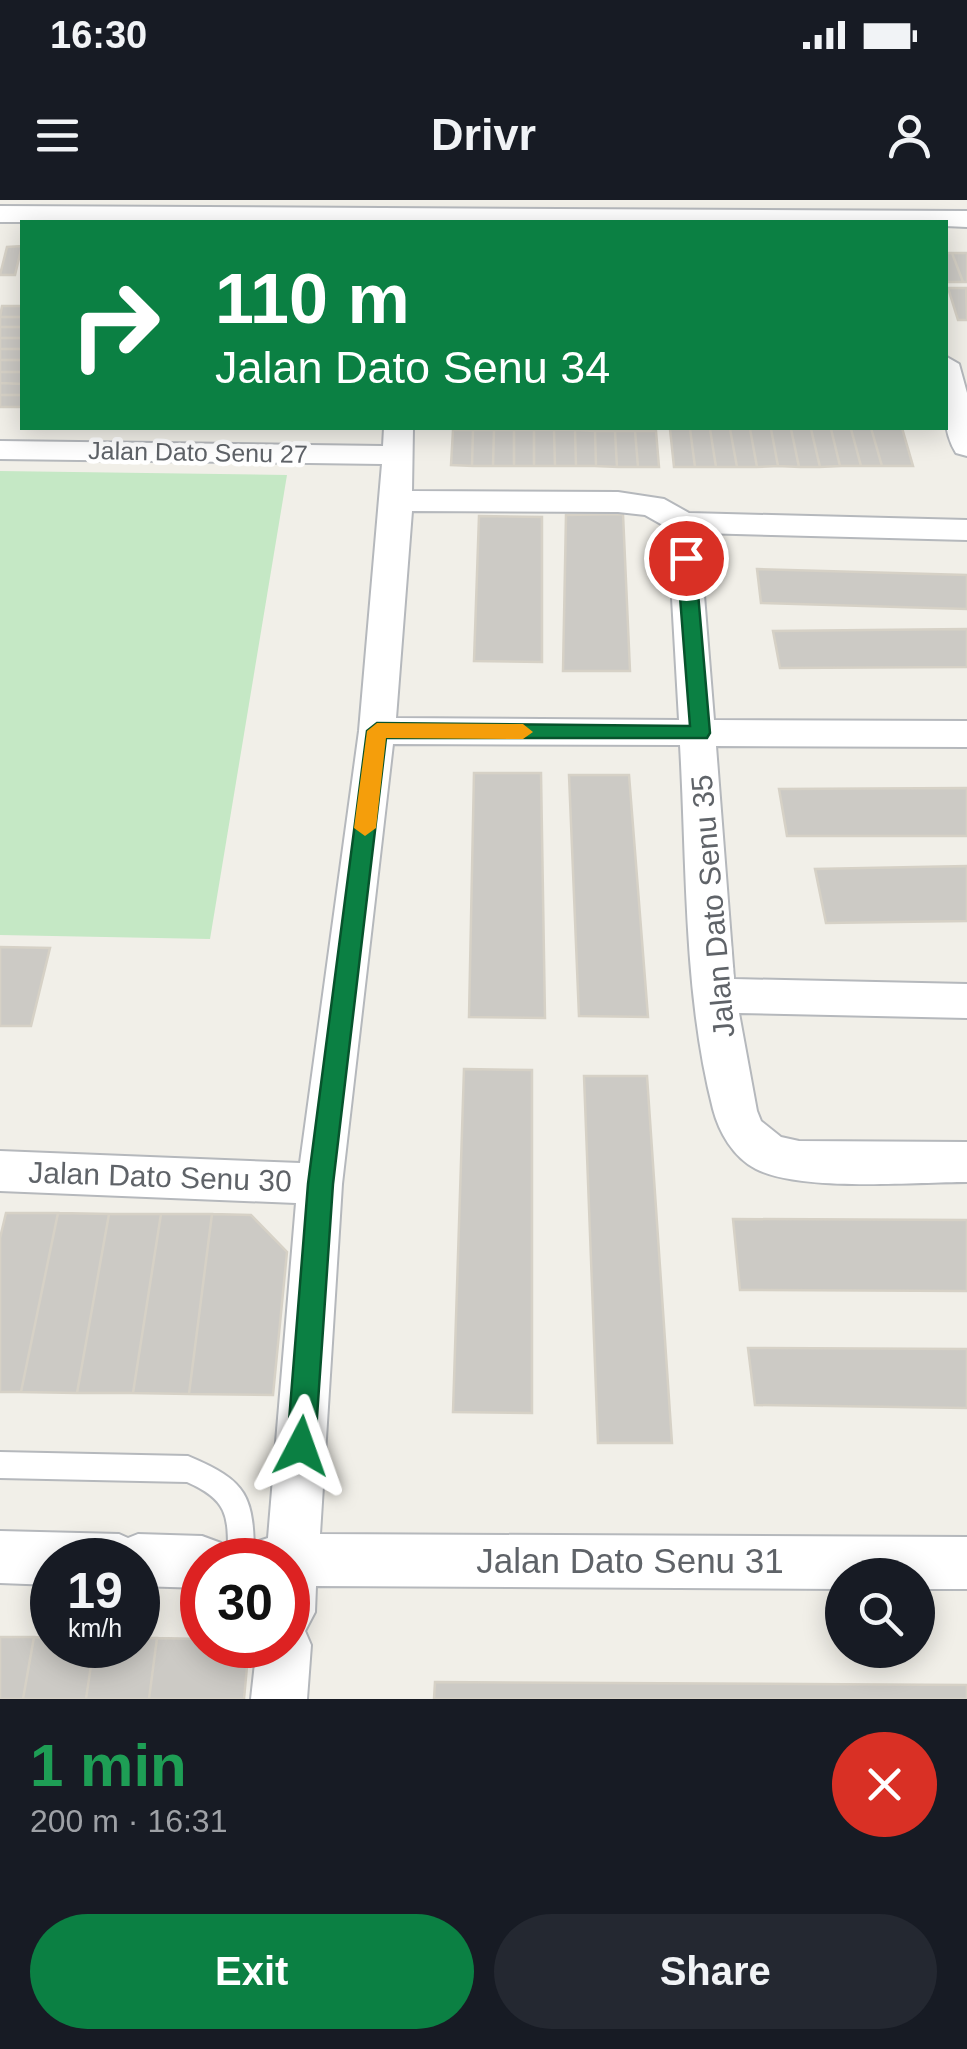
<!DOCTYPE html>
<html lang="en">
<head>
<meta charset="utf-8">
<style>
	:root { --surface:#171b24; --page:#242831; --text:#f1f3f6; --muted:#9ea1a6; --accent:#0b8043 }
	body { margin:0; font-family:Helvetica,sans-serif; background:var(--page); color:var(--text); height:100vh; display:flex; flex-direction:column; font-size:38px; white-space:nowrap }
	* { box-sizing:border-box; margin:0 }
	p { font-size:32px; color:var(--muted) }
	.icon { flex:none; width:55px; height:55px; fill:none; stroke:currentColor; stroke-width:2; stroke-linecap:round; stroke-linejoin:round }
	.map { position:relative; height:1499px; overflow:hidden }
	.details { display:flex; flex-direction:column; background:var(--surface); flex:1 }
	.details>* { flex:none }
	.banner { position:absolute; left:20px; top:20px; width:928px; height:210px; border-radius:0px; box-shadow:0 5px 25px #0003; background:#0b8043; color:#fff; overflow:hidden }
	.buttons { position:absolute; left:825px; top:1358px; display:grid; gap:20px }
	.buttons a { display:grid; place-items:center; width:110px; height:110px; border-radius:50%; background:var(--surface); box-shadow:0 5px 25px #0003; font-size:50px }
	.speed { position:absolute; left:30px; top:1338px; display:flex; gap:20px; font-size:50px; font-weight:700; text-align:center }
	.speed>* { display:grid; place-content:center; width:130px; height:130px; border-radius:50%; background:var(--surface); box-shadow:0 5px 25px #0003; line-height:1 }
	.speed small { font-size:25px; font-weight:400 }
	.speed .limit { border:15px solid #d22; background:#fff; color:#111 }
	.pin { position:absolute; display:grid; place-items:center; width:85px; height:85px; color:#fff; margin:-42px; border:5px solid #fff; border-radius:50%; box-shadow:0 2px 10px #0007 }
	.me { position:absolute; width:110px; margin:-55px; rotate:4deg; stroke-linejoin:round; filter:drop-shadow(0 0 8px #0008) }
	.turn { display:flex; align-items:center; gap:35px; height:210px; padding:0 30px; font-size:45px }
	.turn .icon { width:130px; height:130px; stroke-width:2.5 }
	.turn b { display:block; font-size:70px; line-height:85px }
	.round { display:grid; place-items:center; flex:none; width:105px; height:105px; border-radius:52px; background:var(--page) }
	.headline { display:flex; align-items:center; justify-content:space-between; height:170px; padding:0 30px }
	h1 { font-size:60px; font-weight:600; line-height:75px; color:#1e9e55 }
	.cta { display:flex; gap:20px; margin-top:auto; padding:20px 30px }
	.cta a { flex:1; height:115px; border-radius:60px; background:var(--accent); color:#fff; font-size:40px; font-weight:600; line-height:115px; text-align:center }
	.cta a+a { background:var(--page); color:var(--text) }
	.status { display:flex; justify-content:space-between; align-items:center; height:70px; padding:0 50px; background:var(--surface); direction:ltr }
	.status svg { height:28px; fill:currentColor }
	header { display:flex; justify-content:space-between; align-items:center; height:130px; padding:0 30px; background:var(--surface); font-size:45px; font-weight:600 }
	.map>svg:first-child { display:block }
	.green { fill:#c5e8c5 }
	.building { fill:#cccac5; stroke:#d6d1c6; stroke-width:2.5 }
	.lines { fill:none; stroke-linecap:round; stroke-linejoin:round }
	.service-casing { stroke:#b5b8bc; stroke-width:4 }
	.minor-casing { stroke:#b5b8bc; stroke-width:4 }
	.service { fill:#fff; fill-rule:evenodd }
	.minor { fill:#fff; fill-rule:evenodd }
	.route { fill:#0b8043; stroke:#07532c; stroke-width:2.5 }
	.slow { fill:#f59e0b }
	.labels { text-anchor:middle; stroke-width:9; stroke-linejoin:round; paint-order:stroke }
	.far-street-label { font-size:25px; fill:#5f6368; stroke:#fff }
	.street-label { font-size:30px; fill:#5f6368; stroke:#fff }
	.near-street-label { font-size:35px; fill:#5f6368; stroke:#fff }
</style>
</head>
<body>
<div class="status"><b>16:30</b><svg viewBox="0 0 49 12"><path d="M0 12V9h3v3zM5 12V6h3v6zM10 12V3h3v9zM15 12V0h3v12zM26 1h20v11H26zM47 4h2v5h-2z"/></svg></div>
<header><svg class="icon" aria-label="menu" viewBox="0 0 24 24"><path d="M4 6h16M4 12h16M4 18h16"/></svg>Drivr<svg class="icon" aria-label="person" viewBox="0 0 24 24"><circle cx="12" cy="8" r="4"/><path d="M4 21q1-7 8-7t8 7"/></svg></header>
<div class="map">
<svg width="967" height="1499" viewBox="0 0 967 1499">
	<rect width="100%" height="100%" fill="#f1efe8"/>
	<!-- green -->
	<path class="green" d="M0 271 287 275 210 739 0 735Z"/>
	<!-- building -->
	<path class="building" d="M22 46 15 75H0L7 47Z
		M945 53H952L963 82H945Z
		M952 53H967V82H963Z
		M948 88H966L967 120H958Z
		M2 106H22V117H0Z
		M0 117H22V127H0Z
		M0 127H22V138H0Z
		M0 138H22V149H0Z
		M0 149H22V160H0Z
		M0 160H22V172H0Z
		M0 172H22V184L0 183Z
		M0 183 22 184V195H0Z
		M0 195H22V207H0Z
		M871 228H902L913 266H882Z
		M871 228 882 266H861L851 229Z
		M670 229H690L695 267H674Z
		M690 229H710L716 267H695Z
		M710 229H730L737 267H716Z
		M730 229H750L757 267H737Z
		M750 229H771L778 266 757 267Z
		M771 229H791L799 267 778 266Z
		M791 229H811L820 267H799Z
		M811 229H831L840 266 820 267Z
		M831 229H851L861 266H840Z
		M453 230H473L472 266 451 265Z
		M473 230H494L493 266H472Z
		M494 230H514V266H493Z
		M514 230H534V266H514Z
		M534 230H554L555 266H534Z
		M554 230H575L576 266H555Z
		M575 230 595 231 596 266H576Z
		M595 231H615L617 267 596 266Z
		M615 231H635L638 267H617Z
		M635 231H656L659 267H638Z
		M623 314 630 471H563L566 315Z
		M479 316 542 317V462L474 461Z
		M757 369 967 375V409L761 403Z
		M967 429V467L780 468 773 431Z
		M474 573H541L545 818 469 817Z
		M569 575H629L648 817 579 816Z
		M967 588V636H787L779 589Z
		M967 666V721L826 723 815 669Z
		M0 747 50 748 31 826H0Z
		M464 869 532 870V1213L453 1212Z
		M584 876H647L672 1243H598Z
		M6 1013H58L21 1192H0V1038Z
		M58 1013 109 1014 77 1193 21 1192Z
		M109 1014H161L133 1193H77Z
		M161 1014H212L189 1194 133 1193Z
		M212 1014 251 1015 287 1052 273 1195 189 1194Z
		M733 1019 967 1020V1091L740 1090Z
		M748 1148 967 1149V1208L755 1205Z
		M0 1437H34L23 1499H0Z
		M34 1437 52 1438V1445H94L86 1499H23Z
		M138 1438H157L149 1499H86L94 1445H138Z
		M157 1438 202 1439V1445H249L244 1499H149Z
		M435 1482 967 1485V1499H434Z"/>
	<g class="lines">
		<!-- service casing -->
		<g class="service-casing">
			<path id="service" d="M0 1252 188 1256C248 1281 254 1296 254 1360H228C228 1317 230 1301 187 1282L0 1278Z"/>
		</g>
		<!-- minor casing -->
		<g class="minor-casing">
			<path id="minor" d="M0 6 967 11V27L945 26V22H0Z
				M945 156 959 164 967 193V256L956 253C939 226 945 187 945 156Z
				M384 228H413L412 291 618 292 664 299 689 313 967 320V340L699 333 714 520 967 521V547L716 546 734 779 967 784V818L739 813 757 911 761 921 781 937 799 941 967 942V982C913 982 802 992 756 969 733 957 719 932 713 909 683 792 687 665 680 545L393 544 342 984 320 1334 967 1337V1389H918V1375H842V1389L316 1386 315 1412 305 1431 311 1445 307 1499H251L257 1445H288V1360H252L259 1341 268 1338 296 1003 0 991V951L300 963 359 531 382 264 0 259V241L383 246ZM412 311 618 312 645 315 668 328 679 520 396 518Z
				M0 1331 119 1334 128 1338 138 1334 202 1336 221 1343 227 1360H202V1388L138 1386V1360H52V1385L0 1383Z"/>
		</g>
		<!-- service -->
		<use href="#service" class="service"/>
		<!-- minor -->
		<use href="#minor" class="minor"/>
	</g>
	<!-- route -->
	<path class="route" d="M686 352 695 358 710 533 707 538H386L333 984 315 1246 311 1257 301 1261 291 1257 287 1246 308 984 367 531 377 523 690 526 677 358Z"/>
	<!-- slow -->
	<path class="slow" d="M377 523 523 524 533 532 523 539 386 538 376 628 365 636 354 628 367 531Z"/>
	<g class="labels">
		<!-- far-street labels -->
		<g class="far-street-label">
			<text transform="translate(198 252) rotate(1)" y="9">Jalan Dato Senu 27</text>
		</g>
		<!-- street labels -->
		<g class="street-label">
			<text transform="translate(713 706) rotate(-95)" y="10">Jalan Dato Senu 35</text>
			<text transform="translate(160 977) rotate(2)" y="10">Jalan Dato Senu 30</text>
		</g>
		<!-- near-street labels -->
		<g class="near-street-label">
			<text x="630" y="1373">Jalan Dato Senu 31</text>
		</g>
	</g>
</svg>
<div class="buttons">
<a><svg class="icon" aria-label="search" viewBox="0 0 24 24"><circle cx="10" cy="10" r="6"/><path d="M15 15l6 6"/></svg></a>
</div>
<div class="speed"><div>19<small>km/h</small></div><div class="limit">30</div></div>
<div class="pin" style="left:686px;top:358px;background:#d93025"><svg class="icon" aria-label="arrive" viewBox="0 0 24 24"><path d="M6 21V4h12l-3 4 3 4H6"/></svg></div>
<svg class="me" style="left:301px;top:1246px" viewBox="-20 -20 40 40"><path d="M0-17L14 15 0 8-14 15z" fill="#0b8043" stroke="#fff" stroke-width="4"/></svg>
<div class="banner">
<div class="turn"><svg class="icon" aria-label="right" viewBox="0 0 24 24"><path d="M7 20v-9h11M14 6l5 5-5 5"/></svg><div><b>110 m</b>Jalan Dato Senu 34</div></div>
</div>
</div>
<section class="details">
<div class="headline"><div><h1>1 min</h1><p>200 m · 16:31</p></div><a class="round" style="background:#d93025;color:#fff"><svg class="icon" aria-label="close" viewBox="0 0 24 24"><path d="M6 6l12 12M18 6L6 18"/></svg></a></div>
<div class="cta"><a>Exit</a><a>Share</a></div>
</section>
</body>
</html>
